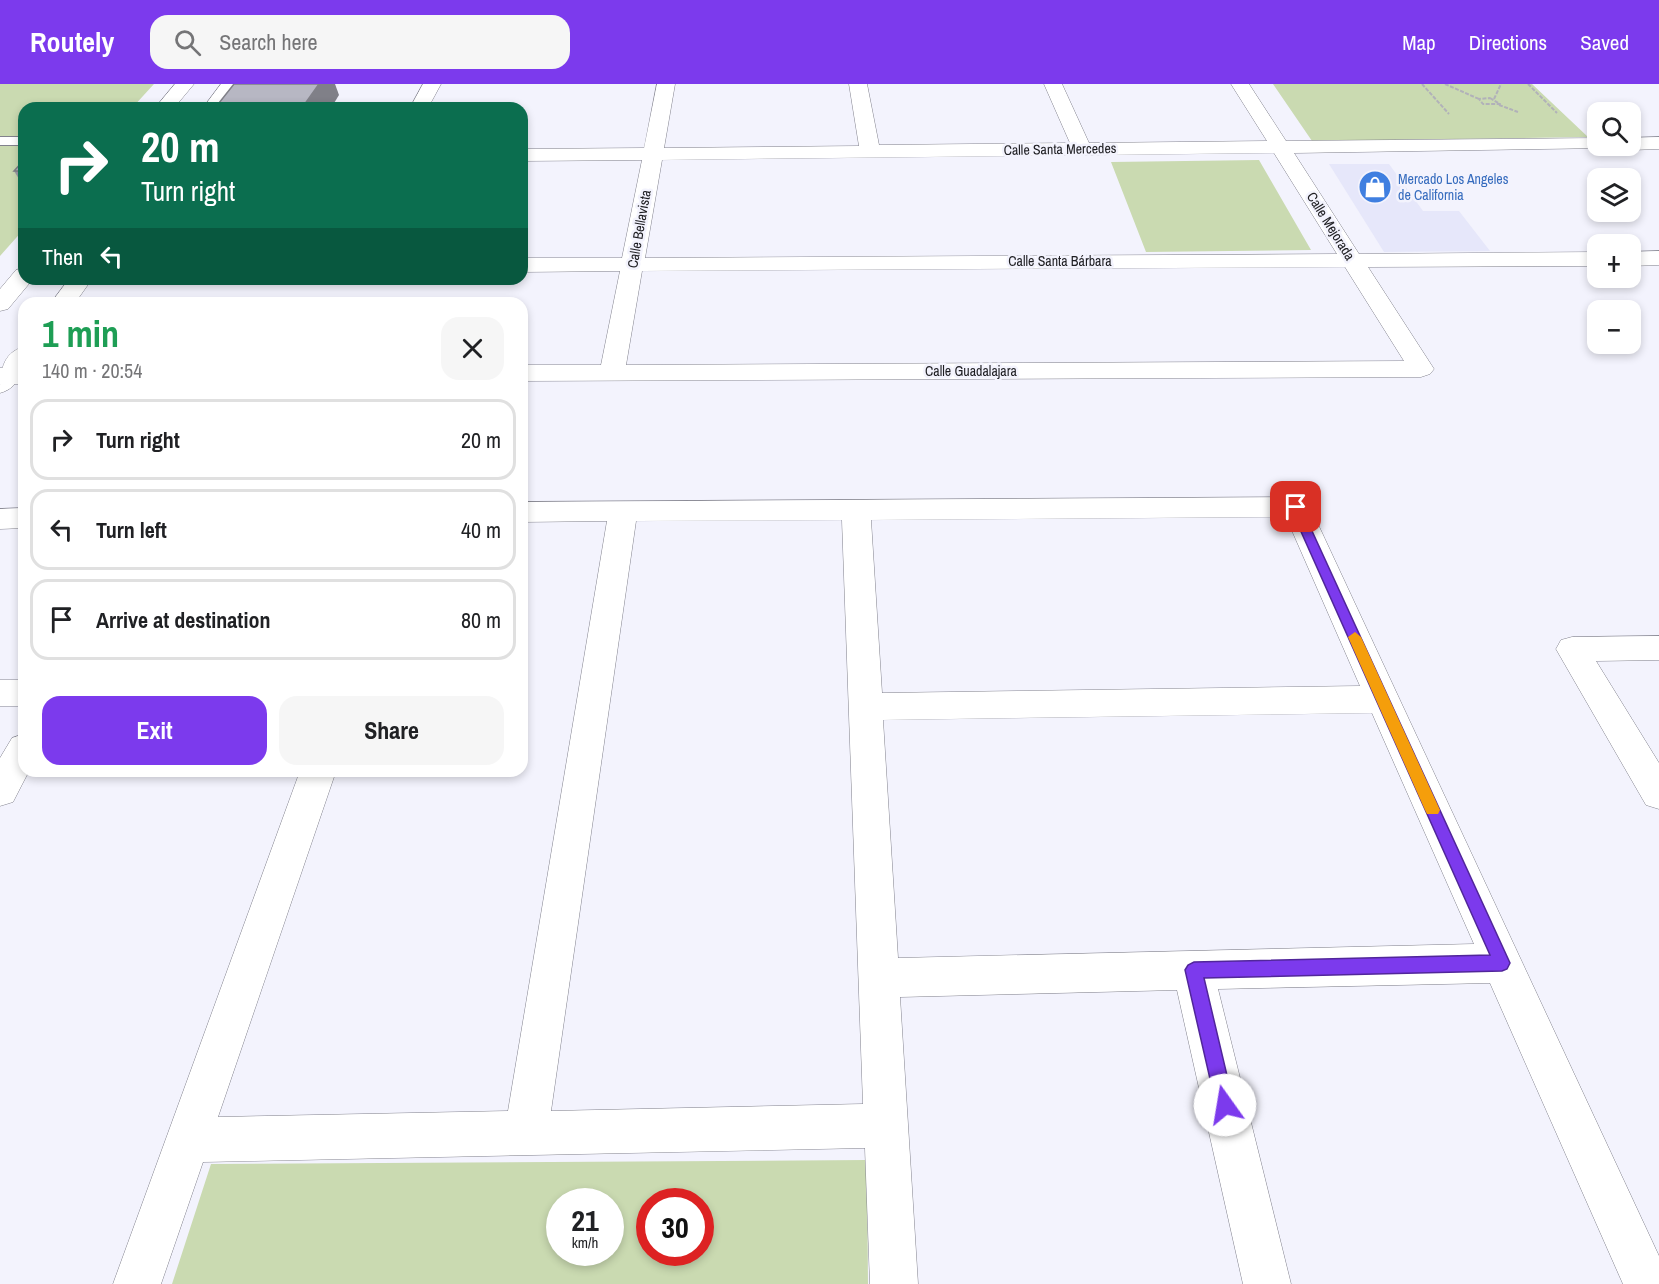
<!DOCTYPE html>
<html lang="en">
<head>
<meta charset="utf-8">
<style>
	:root { --surface:#fff; --page:#f6f6f6; --text:#202124; --muted:#757577; --line:#e0e0e0; --accent:#7c3aed }
	body { margin:0; font-family:"Archivo Narrow",sans-serif; background:var(--page); color:var(--text); height:100vh; display:flex; flex-direction:column; font-size:22px; white-space:nowrap }
	* { box-sizing:border-box; margin:0 }
	p { font-size:20px; color:var(--muted) }
	.icon { flex:none; width:33px; height:33px; fill:none; stroke:currentColor; stroke-width:2; stroke-linecap:round; stroke-linejoin:round }
	.map { position:relative; flex:1; overflow:hidden }
	.details { position:absolute; left:18px; top:213px; width:510px; height:480px; display:flex; flex-direction:column; background:var(--surface); border-radius:18px; box-shadow:0 3px 9px #0003 }
	.details>* { flex:none }
	.top-card { position:absolute; left:18px; top:18px; width:510px; height:183px; border-radius:18px; box-shadow:0 3px 9px #0003; background:#0b6e4f; color:#fff; overflow:hidden }
	.tools { position:absolute; left:1587px; top:18px; display:grid; gap:12px }
	.tools a { display:grid; place-items:center; width:54px; height:54px; border-radius:12px; background:var(--surface); box-shadow:0 3px 9px #0003; font-size:30px }
	.speed { position:absolute; left:546px; top:1104px; display:flex; gap:12px; font-size:30px; font-weight:700; text-align:center }
	.speed>* { display:grid; place-content:center; width:78px; height:78px; border-radius:50%; background:var(--surface); box-shadow:0 3px 9px #0003; line-height:1 }
	.speed small { font-size:15px; font-weight:400 }
	.speed .limit { border:9px solid #d22; background:#fff; color:#111 }
	.pin { position:absolute; display:grid; place-items:center; width:51px; height:51px; color:#fff; margin:-26px; border-radius:12px; box-shadow:0 3px 9px #0006 }
	.me { position:absolute; width:66px; margin:-33px; rotate:347deg; stroke-linejoin:round; filter:drop-shadow(0 0 4px #0008) }
	.turn { display:flex; align-items:center; gap:21px; height:126px; padding:0 24px; font-size:27px }
	.turn .icon { width:78px; height:78px; stroke-width:2.5 }
	.turn b { display:block; font-size:42px; line-height:51px }
	.then { display:flex; align-items:center; height:57px; padding:0 24px; background:#0003; gap:12px; font-size:22px }
	.round { display:grid; place-items:center; flex:none; width:63px; height:63px; border-radius:18px; background:var(--page) }
	.headline { display:flex; align-items:center; justify-content:space-between; height:102px; padding:0 24px }
	h1 { font-size:36px; font-weight:700; line-height:45px; color:#1e9e55 }
	.cta { display:flex; gap:12px; margin-top:auto; padding:12px 24px }
	.cta a { flex:1; height:69px; border-radius:18px; background:var(--accent); color:#fff; font-size:24px; font-weight:700; line-height:69px; text-align:center }
	.cta a+a { background:var(--page); color:var(--text) }
	ul { padding:0; list-style:none }
	li { display:flex; align-items:center; gap:18px; height:81px; margin:0 12px 9px; padding:0 12px; border:3px solid var(--line); border-radius:18px }
	li div { flex:1 }
	li b { display:block; font-size:22px }
	li em { font-style:normal }
	header { display:flex; align-items:center; gap:36px; box-sizing:border-box; height:84px; padding:0 30px; background:var(--accent); color:#fff }
	header strong { font-size:28px }
	nav { display:flex; gap:33px; margin-inline-start:auto; font-size:21px }
	.search { width:420px; height:54px; background:var(--page); display:flex; align-items:center; gap:15px; box-sizing:border-box; padding:0 21px; border-radius:18px; color:var(--muted); font-size:22px }
	.map>svg:first-child { display:block }
	.built { fill:#e6e7fa }
	.green { fill:#cadab1; fill-rule:evenodd }
	.lines { fill:none; stroke-linecap:round; stroke-linejoin:round }
	.service-casing { stroke:#82828d; stroke-width:2 }
	.minor-casing { stroke:#82828d; stroke-width:1 }
	.tertiary-casing { stroke:#82828d; stroke-width:1 }
	.path { stroke:#b1b1b9; stroke-width:2; stroke-dasharray:4 1.5; stroke-linecap:butt }
	.service { fill:#fff; fill-rule:evenodd }
	.minor { fill:#fff; fill-rule:evenodd }
	.tertiary { fill:#fff; fill-rule:evenodd }
	.wall { fill:#9d9da8 }
	.shaded-wall { fill:#808088 }
	.building { fill:#b7b7c3; stroke:#808088; stroke-width:1.5 }
	.route { fill:#7c3aed; stroke:#51269a; stroke-width:1.5 }
	.slow { fill:#f59e0b }
	.labels { text-anchor:middle; stroke-width:5; stroke-linejoin:round; paint-order:stroke }
	.far-street-label { font-size:14px; fill:#1d1d21; stroke:#f3f3fd }
	.far-shop-label { font-size:14px; fill:#366cbe; stroke:#f3f3fd; text-anchor:start }
</style>
</head>
<body>
<header>
<strong>Routely</strong>
<div class="search"><svg class="icon" aria-label="search" viewBox="0 0 24 24"><circle cx="10" cy="10" r="6"/><path d="M15 15l6 6"/></svg>Search here</div>
<nav><a>Map</a><a>Directions</a><a>Saved</a></nav>
</header>
<div class="map">
<svg width="1659" height="1200" viewBox="0 0 1659 1200">
	<rect width="100%" height="100%" fill="#f3f3fd"/>
	<!-- built -->
	<path class="built" d="M1329 80H1389L1423 127H1459L1490 167 1384 168Z"/>
	<!-- green -->
	<path class="green" d="M0 0H154L132 24H24V145L0 172Z
		M1273 0H1532L1588 53 1312 57Z
		M1259 76 1311 166 1146 168 1111 78Z
		M867 1076 868 1200H172L211 1080ZM560 1118H610V1168H560ZM650 1118H700V1168H650Z"/>
	<g class="lines">
		<!-- service casing -->
		<g class="service-casing">
			<path id="service" d="M0 53H24V61H0Z"/>
		</g>
		<!-- minor casing -->
		<g class="minor-casing">
			<path id="minor" d="M423 0H441L428 24H410Z
				M657 0H675L664 64 859 62 849 0H867L879 61 1070 59 1044 0H1062L1089 59 1267 57 1231 0H1249L1286 57 1598 54V62H1607L1605 64 1294 69 1359 170 1598 168V182L1368 183 1434 285 1430 290 1421 293 522 297V281H601L620 187 522 188V174H622L642 76 522 77V65L644 64ZM1274 69 1337 170 645 174 662 76ZM1345 183 1404 277 626 281 642 187Z
				M1659 53V65L1630 66 1621 62H1630V54Z
				M1659 167V181L1630 182V168Z
				M0 284H24V300H0Z
				M1296 413 1306 416 1310 423 1659 1172V1200H1623L1490 899 1218 905 1291 1200H1243L1177 906 900 913 918 1200H870L865 1064 203 1078 161 1200H113L300 687H336L218 1033 508 1027 607 437 522 438V418ZM1286 433 1360 602 882 609 871 436ZM842 436 863 1020 551 1027 636 437ZM1372 629 1474 860 898 874 883 636Z
				M24 424V444L0 445V425Z
				M1659 552V576L1596 577 1659 679V725L1646 721 1556 565 1561 556 1572 553Z
				M0 596H24V622H0Z
				M24 650V687H29L13 718 0 722V674L12 654Z"/>
		</g>
		<!-- tertiary casing -->
		<g class="tertiary-casing">
			<path id="tertiary" d="M175 0H194L174 24H155Z
				M221 0H239L222 24H203Z
				M24 184V195H33L8 225 0 227V205L16 186Z
				M69 195H92L75 219H51Z
				M24 263C24 282 22 303 0 309 0 289 2 268 24 263Z"/>
		</g>
		<!-- path -->
		<path class="path" d="M1422 0 1449 30
			M1445 0 1479 15
			M1528 0 1557 29
			M1490 14 1500 20H1483L1479 15Z
			M1494 15 1501 0
			M1499 21 1518 28"/>
		<!-- service -->
		<use href="#service" class="service"/>
		<!-- minor -->
		<use href="#minor" class="minor"/>
		<!-- tertiary -->
		<use href="#tertiary" class="tertiary"/>
	</g>
	<!-- wall -->
	<path class="wall" d="M24 76V103L14 87Z"/>
	<!-- shaded-wall -->
	<path class="shaded-wall" d="M319 0H335L339 11 331 24H302Z"/>
	<!-- building -->
	<path class="building" d="M234 0H319L302 24H215Z
		M24 76V87H14Z"/>
	<!-- route -->
	<path class="route" d="M1296 419 1301 423 1510 879 1507 885 1502 887 1204 894 1234 1021 1231 1027 1225 1030 1219 1027 1216 1021 1185 886 1188 881 1194 878 1490 871 1290 423Z"/>
	<!-- slow -->
	<path class="slow" d="M1355 548 1361 553 1440 726 1438 730H1427L1425 726 1348 553Z"/>
	<!-- icons -->
	<defs>
		<g id="shop-disc" transform="scale(1.725)"><circle r="9.5" fill="#3f7fe0" stroke="#f3f3fd"/><path d="M-5-2.5h2.3a2.7 3.5 0 0 1 5.4 0H5L5.5 6h-11ZM-1.5-2.5h3a1.5 2.3 0 0 0-3 0Z" fill="#fff"/></g>
	</defs>
	<g fill-rule="evenodd">
		<use href="#shop-disc" x="1375" y="103"/>
	</g>
	<g class="labels">
		<!-- far-street labels -->
		<g class="far-street-label">
			<text transform="translate(1060 65) rotate(-1)" y="5">Calle Santa Mercedes</text>
			<text transform="translate(1331 142) rotate(58)" y="5">Calle Mejorada</text>
			<text transform="translate(639 145) rotate(-80)" y="5">Calle Bellavista</text>
			<text x="1060" y="182">Calle Santa Bárbara</text>
			<text x="971" y="292">Calle Guadalajara</text>
		</g>
		<!-- far-shop labels -->
		<g class="far-shop-label">
			<text x="1398" y="100">Mercado Los Angeles<tspan x="1398" dy="16">de California</tspan></text>
		</g>
	</g>
</svg>
<div class="tools">
<a><svg class="icon" aria-label="search" viewBox="0 0 24 24"><circle cx="10" cy="10" r="6"/><path d="M15 15l6 6"/></svg></a>
<a><svg class="icon" aria-label="layers" viewBox="0 0 24 24"><path d="M12 4l9 5-9 5-9-5zM3 14l9 5 9-5"/></svg></a>
<a>+</a>
<a>−</a>
</div>
<div class="speed"><div>21<small>km/h</small></div><div class="limit">30</div></div>
<div class="pin" style="left:1296px;top:423px;background:#d93025"><svg class="icon" aria-label="arrive" viewBox="0 0 24 24"><path d="M6 21V4h12l-3 4 3 4H6"/></svg></div>
<svg class="me" style="left:1225px;top:1021px" viewBox="-20 -20 40 40"><circle r="19" fill="#fff"/><path d="M0-13L10 11 0 6-10 11z" fill="#7c3aed"/></svg>
<div class="top-card">
<div class="turn"><svg class="icon" aria-label="right" viewBox="0 0 24 24"><path d="M7 20v-9h11M14 6l5 5-5 5"/></svg><div><b>20 m</b>Turn right</div></div>
<div class="then">Then<svg class="icon" aria-label="left" viewBox="0 0 24 24"><path d="M17 20v-9H6M10 6l-5 5 5 5"/></svg></div>
</div>
<section class="details">
<div class="headline"><div><h1>1 min</h1><p>140 m · 20:54</p></div><a class="round"><svg class="icon" aria-label="close" viewBox="0 0 24 24"><path d="M6 6l12 12M18 6L6 18"/></svg></a></div>
<ul>
<li><svg class="icon" aria-label="right" viewBox="0 0 24 24"><path d="M7 20v-9h11M14 6l5 5-5 5"/></svg><div><b>Turn right</b></div><em>20 m</em></li>
<li><svg class="icon" aria-label="left" viewBox="0 0 24 24"><path d="M17 20v-9H6M10 6l-5 5 5 5"/></svg><div><b>Turn left</b></div><em>40 m</em></li>
<li><svg class="icon" aria-label="arrive" viewBox="0 0 24 24"><path d="M6 21V4h12l-3 4 3 4H6"/></svg><div><b>Arrive at destination</b></div><em>80 m</em></li>
</ul>
<div class="cta"><a>Exit</a><a>Share</a></div>
</section>
</div>
</body>
</html>
